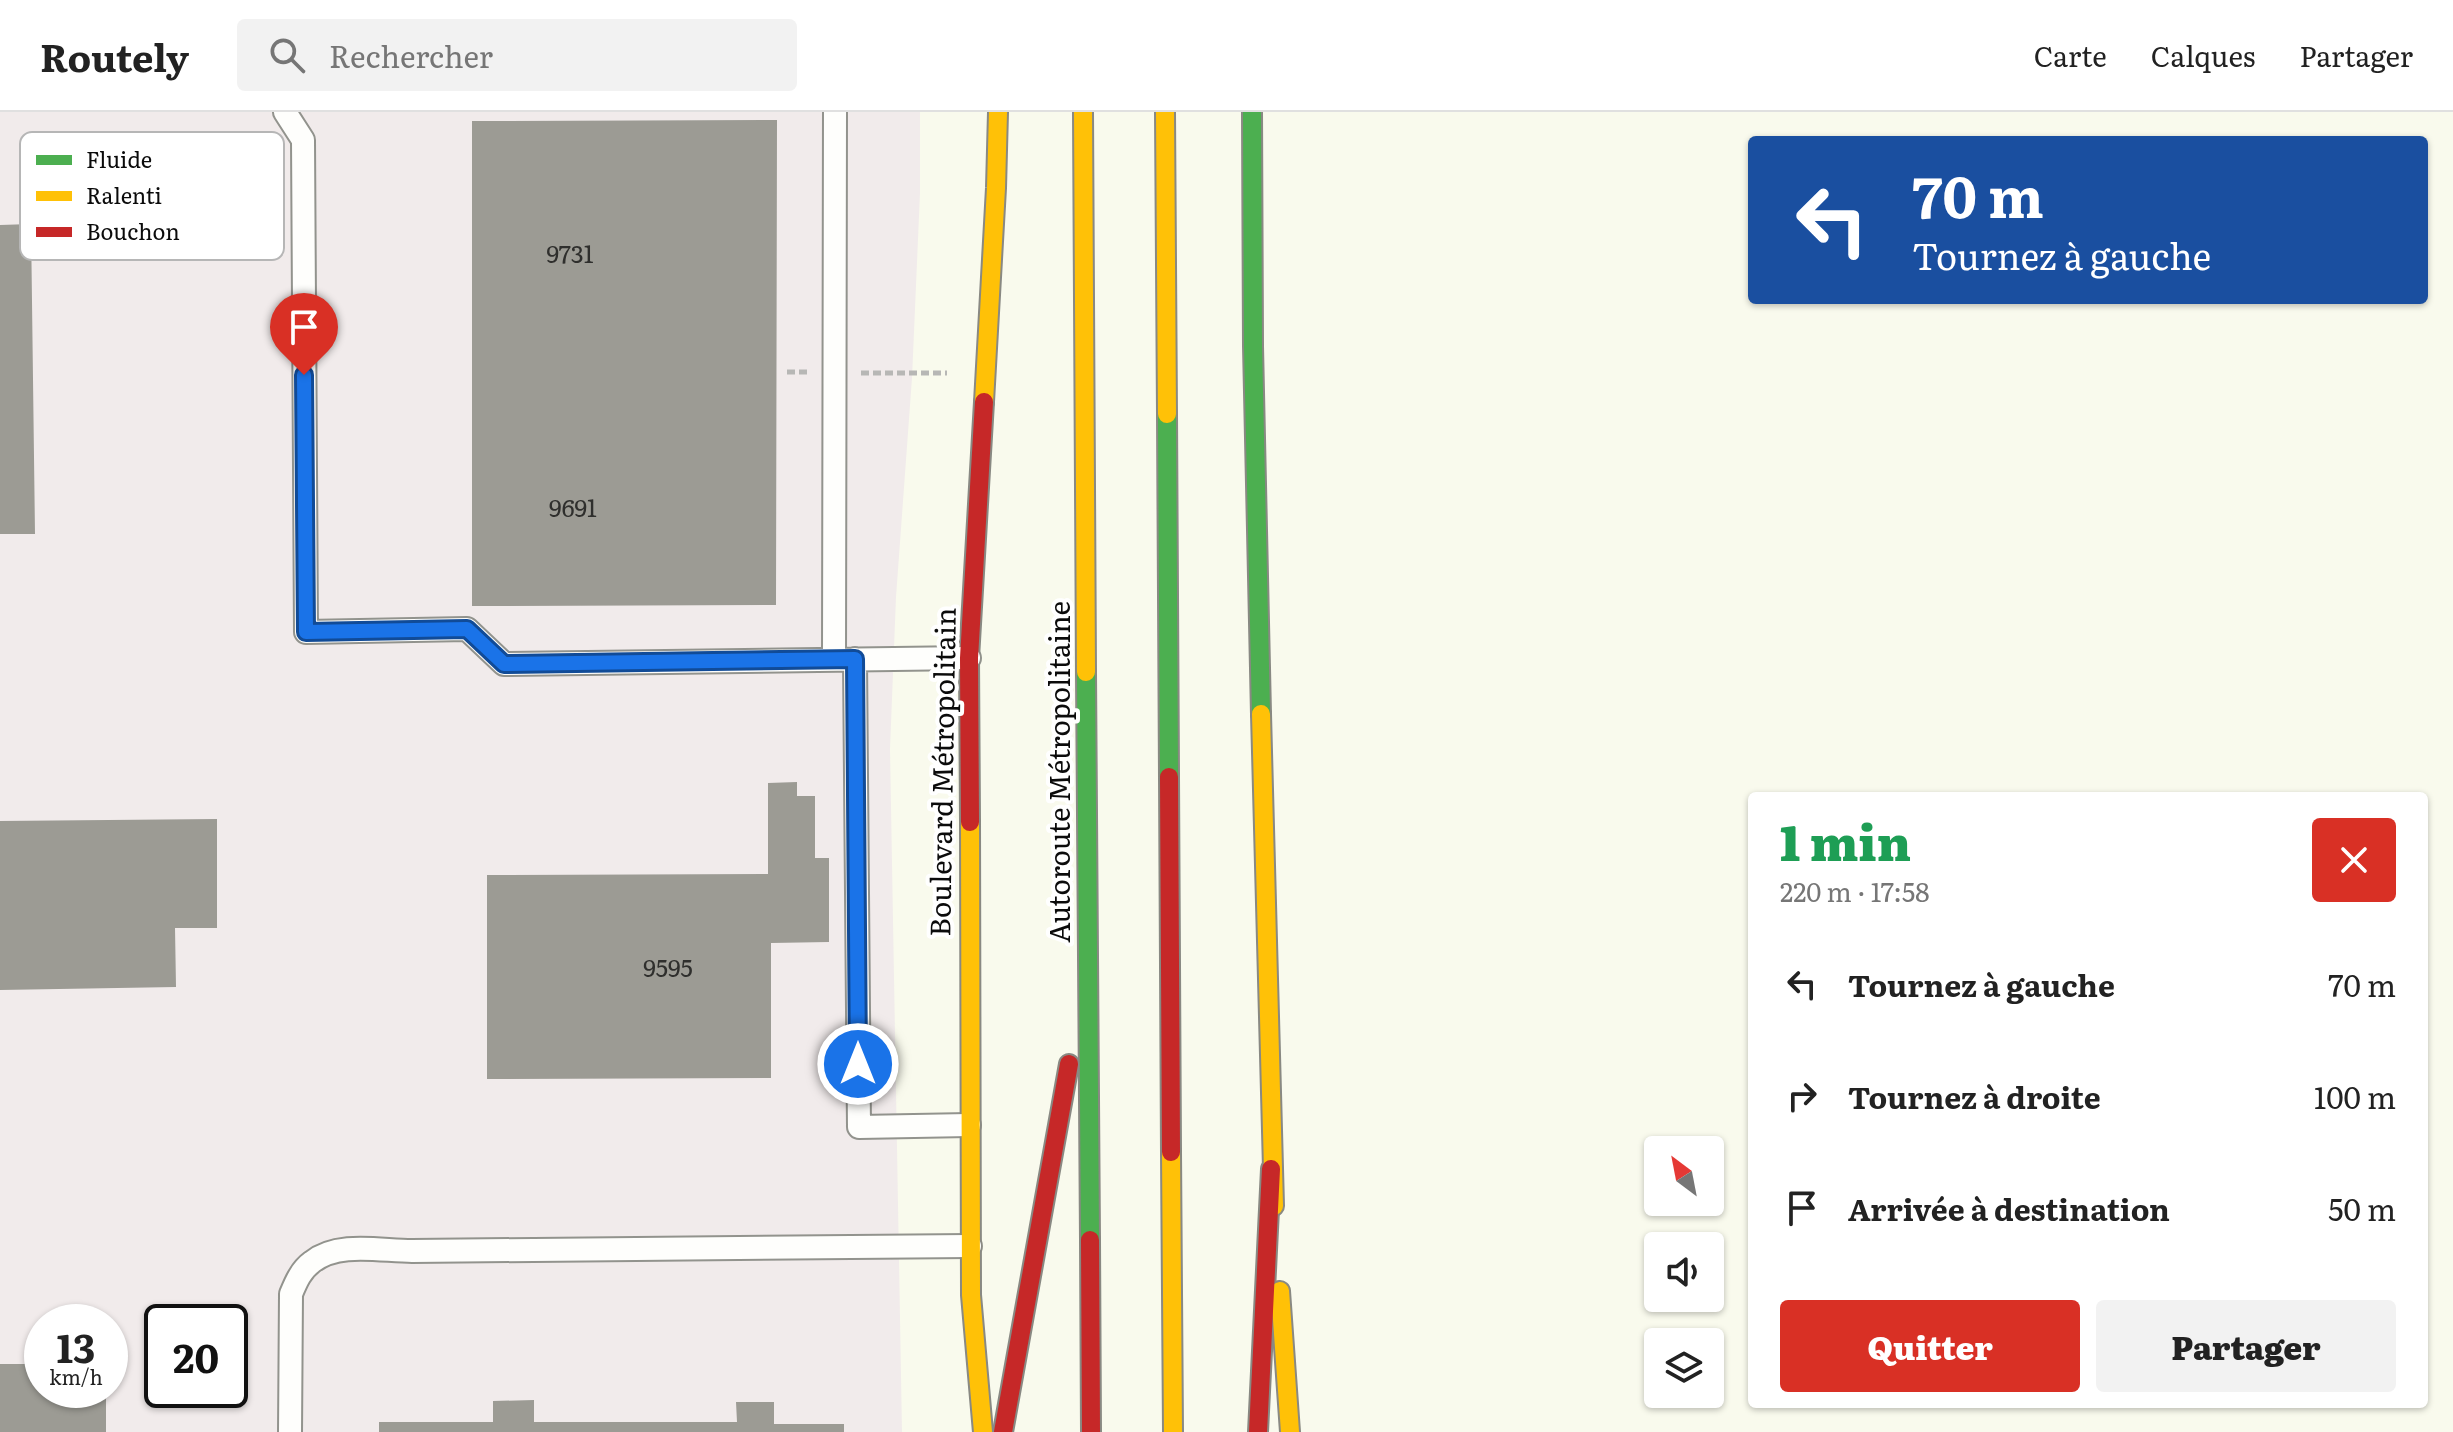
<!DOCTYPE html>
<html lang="fr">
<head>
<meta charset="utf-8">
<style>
	:root { --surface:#fff; --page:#f2f2f2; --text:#222; --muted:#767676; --line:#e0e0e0; --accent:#d93025 }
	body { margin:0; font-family:Literata,serif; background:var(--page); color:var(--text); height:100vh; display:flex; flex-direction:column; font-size:30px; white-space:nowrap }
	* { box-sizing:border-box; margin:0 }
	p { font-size:26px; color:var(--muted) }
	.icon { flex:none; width:44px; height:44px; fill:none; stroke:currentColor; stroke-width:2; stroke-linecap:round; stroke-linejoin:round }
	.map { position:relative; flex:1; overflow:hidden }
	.details { position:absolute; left:1748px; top:680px; width:680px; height:616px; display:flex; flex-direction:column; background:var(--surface); border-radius:8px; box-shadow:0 2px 6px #0004 }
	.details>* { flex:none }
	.guide { position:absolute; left:1748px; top:24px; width:680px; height:168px; border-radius:8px; box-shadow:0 2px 6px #0004; background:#1a4fa0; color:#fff; overflow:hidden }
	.needle { width:52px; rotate:328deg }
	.tools { position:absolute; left:1644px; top:1024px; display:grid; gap:16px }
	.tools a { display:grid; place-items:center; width:80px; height:80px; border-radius:8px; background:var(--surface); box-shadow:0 2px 6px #0004; font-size:40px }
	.speed { position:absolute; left:24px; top:1192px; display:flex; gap:16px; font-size:40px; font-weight:700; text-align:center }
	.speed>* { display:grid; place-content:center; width:104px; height:104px; border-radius:50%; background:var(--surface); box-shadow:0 2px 6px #0004; line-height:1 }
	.speed small { font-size:20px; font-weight:400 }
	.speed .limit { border:4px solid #111; border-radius:12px; background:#fff; color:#111 }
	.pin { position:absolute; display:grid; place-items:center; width:68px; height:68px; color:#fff; margin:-82px -34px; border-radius:50% 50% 50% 0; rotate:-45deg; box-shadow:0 0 8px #0007 }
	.pin .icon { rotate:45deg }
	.me { position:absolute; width:88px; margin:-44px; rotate:0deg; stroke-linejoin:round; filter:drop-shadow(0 0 6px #0008) }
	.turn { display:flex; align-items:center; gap:28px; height:168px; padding:0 32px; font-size:36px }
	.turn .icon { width:104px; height:104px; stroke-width:2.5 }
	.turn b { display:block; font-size:56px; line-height:68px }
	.round { display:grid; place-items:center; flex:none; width:84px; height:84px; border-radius:8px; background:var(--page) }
	.head { display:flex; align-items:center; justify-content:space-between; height:136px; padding:0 32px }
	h1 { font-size:48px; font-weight:800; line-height:60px; color:#1e9e55 }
	.action { display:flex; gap:16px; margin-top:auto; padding:16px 32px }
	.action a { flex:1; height:92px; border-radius:8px; background:var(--accent); color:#fff; font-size:32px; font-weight:800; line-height:92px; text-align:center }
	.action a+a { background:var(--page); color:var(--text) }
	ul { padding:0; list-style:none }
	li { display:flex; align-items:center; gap:24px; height:112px; padding:0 32px }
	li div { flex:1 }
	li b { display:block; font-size:30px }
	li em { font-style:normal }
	header { display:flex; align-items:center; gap:48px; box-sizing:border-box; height:112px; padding:0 40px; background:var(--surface); border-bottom:2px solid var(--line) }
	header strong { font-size:38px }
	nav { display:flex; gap:44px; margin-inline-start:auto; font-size:28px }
	.search { width:560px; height:72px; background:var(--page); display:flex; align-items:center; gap:20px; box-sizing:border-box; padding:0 28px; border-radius:8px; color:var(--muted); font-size:30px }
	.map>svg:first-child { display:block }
	.industrial { fill:#f1ebeb; fill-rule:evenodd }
	.building { fill:#9c9b94 }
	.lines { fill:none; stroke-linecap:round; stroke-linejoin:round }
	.lane-casing { stroke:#92938d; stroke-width:26 }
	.fast-casing { stroke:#898983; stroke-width:22 }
	.slow-casing { stroke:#898983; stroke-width:22 }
	.jam-casing { stroke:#898983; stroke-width:22 }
	.path { stroke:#b7b7b5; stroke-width:5; stroke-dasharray:8 4; stroke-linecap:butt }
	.lane { stroke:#fefefc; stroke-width:22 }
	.fast { stroke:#4caf50; stroke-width:18 }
	.slow { stroke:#ffc107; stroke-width:18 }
	.jam { stroke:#c62828; stroke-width:18 }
	.route-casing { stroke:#114b97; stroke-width:20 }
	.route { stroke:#1a73e8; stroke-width:14 }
	.labels { text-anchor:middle; stroke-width:8; stroke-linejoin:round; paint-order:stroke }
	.number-label { font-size:24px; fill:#2f2f2d }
	.street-label { font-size:28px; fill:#0b0b0b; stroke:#fff }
	.key { fill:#fff; stroke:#b6b6b6; stroke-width:2 }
	.key-label { font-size:22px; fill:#0b0b0b }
</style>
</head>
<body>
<header>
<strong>Routely</strong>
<div class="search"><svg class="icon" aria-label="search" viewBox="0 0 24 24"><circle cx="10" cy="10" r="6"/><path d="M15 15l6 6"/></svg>Rechercher</div>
<nav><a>Carte</a><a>Calques</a><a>Partager</a></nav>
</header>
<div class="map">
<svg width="2453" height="1320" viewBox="0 0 2453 1320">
	<rect width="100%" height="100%" fill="#f9faed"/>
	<!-- industrial -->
	<path class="industrial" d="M0 0H920V81L912 266 896 485 890 637 902 1320H0ZM42 1210H110V1278H42ZM162 1210H230V1278H162Z"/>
	<!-- building -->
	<path class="building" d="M777 8 776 493 472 494V9Z
		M31 112 35 422H0V113Z
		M797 670V684H815V746H829V830L771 831V966L487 967V763L768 762V671Z
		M217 707V816H175L176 875 0 878V709Z
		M0 1252H42V1278H106V1320H0Z
		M534 1288V1310H737L736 1290H774V1312H844V1320H379V1310H493V1289Z"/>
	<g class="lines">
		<!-- lane casing -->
		<g class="lane-casing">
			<path id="lane" d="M285 0 303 28 306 520 467 517 504 552 969 546
				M855 547 859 1015 969 1013
				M834 548 835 0
				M290 1320 291 1182C296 1170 301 1158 312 1150 338 1129 381 1139 412 1139L970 1134"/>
		</g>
		<!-- fast casing -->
		<g class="fast-casing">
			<path id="fast" d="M1252 0 1253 234 1261 602
				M1167 302 1169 665
				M1086 560 1090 1128"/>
		</g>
		<!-- slow casing -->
		<g class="slow-casing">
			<path id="slow" d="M1083 0 1086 560
				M1165 0 1167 302
				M984 290 996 76 998 0
				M1261 602 1274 1094
				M970 710 971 1183 983 1320
				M1171 1040 1173 1320
				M1280 1179 1290 1320"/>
		</g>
		<!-- jam casing -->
		<g class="jam-casing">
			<path id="jam" d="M1169 665 1171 1040
				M970 710 969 546 984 290
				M1090 1128 1091 1320
				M1003 1320 1069 952
				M1258 1320 1271 1057"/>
		</g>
		<!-- path -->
		<path class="path" d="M787 260H807
			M861 261H947"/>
		<!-- lane -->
		<use href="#lane" class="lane"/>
		<!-- fast -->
		<use href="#fast" class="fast"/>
		<!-- slow -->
		<use href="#slow" class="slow"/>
		<!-- jam -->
		<use href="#jam" class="jam"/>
	</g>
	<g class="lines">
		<!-- route casing -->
		<g class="route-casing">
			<path id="route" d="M304 263 306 520 467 517 504 552 855 547 858 952"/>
		</g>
		<!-- route -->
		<use href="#route" class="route"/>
	</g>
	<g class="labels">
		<!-- number labels -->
		<g class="number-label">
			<text x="570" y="151">9731</text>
			<text x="573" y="405">9691</text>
			<text x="668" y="865">9595</text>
		</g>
		<!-- street labels -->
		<g class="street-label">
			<text transform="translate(943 660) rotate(-89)" y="10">Boulevard Métropolitain</text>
			<text transform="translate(1060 660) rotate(-90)" y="10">Autoroute Métropolitaine</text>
		</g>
	</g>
	<!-- legend -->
	<rect x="20" y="20" width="264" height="128" rx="12" class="key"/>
	<rect x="36" y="43" width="36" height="10" fill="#4caf50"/>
	<rect x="36" y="79" width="36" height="10" fill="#ffc107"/>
	<rect x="36" y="115" width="36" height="10" fill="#c62828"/>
	<g class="key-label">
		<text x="86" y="56">Fluide</text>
		<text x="86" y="92">Ralenti</text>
		<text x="86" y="128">Bouchon</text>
	</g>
</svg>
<div class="tools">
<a><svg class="needle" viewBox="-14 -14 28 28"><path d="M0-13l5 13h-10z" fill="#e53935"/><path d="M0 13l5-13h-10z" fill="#767676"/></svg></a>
<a><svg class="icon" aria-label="sound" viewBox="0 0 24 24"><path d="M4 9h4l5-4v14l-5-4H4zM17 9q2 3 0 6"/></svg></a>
<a><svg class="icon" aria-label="layers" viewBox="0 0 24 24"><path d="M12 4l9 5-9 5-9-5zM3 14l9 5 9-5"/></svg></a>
</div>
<div class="speed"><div>13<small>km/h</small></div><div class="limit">20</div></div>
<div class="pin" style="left:304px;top:263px;background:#d93025"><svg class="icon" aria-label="arrive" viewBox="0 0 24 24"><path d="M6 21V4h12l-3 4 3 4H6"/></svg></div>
<svg class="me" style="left:858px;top:952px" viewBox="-20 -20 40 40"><circle r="17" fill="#1a73e8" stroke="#fff" stroke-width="3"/><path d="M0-11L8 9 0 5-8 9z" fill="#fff"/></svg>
<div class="guide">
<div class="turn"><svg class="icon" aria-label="left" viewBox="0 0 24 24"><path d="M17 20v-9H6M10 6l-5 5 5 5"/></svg><div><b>70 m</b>Tournez à gauche</div></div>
</div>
<section class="details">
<div class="head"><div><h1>1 min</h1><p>220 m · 17:58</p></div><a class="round" style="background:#d93025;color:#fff"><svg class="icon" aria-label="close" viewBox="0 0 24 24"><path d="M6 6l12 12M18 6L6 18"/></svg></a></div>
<ul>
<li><svg class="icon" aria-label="left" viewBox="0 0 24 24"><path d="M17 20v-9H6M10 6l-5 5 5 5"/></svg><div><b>Tournez à gauche</b></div><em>70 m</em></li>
<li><svg class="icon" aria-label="right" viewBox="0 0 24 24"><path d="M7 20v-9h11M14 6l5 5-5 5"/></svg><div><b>Tournez à droite</b></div><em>100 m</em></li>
<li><svg class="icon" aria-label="arrive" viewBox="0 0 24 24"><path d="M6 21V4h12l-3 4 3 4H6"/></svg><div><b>Arrivée à destination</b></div><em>50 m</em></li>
</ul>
<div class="action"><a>Quitter</a><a>Partager</a></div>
</section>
</div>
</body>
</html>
